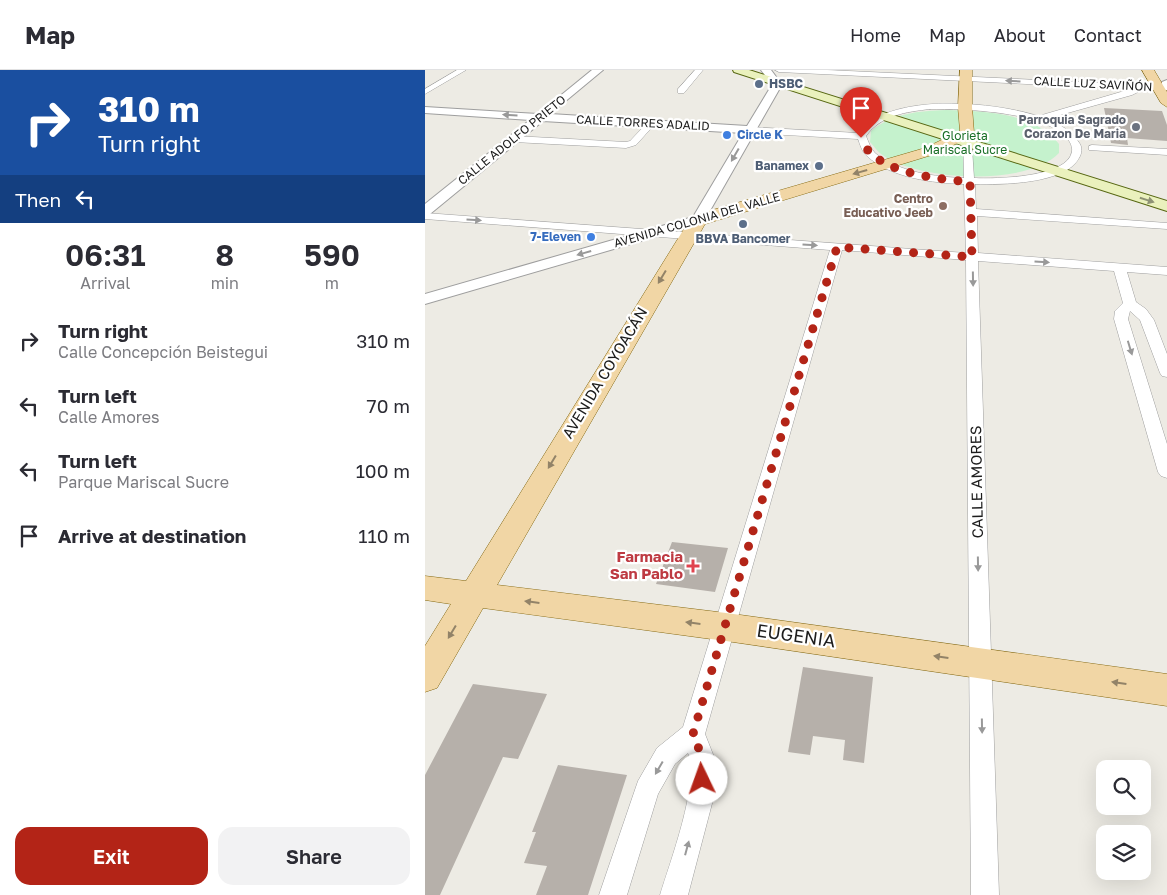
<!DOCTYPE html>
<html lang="en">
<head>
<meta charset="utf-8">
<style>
	:root { --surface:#fff; --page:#f2f2f3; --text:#2b2b33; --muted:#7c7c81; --line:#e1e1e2; --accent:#b32417 }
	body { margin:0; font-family:"Golos Text",sans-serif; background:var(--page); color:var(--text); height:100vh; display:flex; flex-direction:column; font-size:19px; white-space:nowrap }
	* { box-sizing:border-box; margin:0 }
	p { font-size:16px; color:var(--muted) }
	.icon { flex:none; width:28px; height:28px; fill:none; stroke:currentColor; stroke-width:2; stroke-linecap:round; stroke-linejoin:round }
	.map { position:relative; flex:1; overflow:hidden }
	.details { display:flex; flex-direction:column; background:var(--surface); width:425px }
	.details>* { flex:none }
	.top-card { background:#1a4fa0; color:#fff; overflow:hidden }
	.controls { position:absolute; left:671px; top:690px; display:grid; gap:10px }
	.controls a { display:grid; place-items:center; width:55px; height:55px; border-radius:10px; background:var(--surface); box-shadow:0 5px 20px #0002; font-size:25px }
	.pin { position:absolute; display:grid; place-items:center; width:42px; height:42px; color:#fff; margin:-51px -21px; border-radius:50% 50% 50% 0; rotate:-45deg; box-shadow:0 0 5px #0007 }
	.pin .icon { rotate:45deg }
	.me { position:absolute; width:55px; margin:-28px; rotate:357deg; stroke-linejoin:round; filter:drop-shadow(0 0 4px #0008) }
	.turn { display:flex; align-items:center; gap:18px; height:105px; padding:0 15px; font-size:22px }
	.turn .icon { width:65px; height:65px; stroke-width:2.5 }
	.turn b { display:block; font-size:35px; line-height:42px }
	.then { display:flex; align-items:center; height:48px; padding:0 15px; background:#0003; gap:10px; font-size:19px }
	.eta { display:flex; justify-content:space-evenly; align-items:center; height:85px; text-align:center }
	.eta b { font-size:30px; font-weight:600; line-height:35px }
	.button { display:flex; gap:10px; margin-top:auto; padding:10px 15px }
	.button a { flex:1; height:58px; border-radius:15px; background:var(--accent); color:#fff; font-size:20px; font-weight:600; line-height:58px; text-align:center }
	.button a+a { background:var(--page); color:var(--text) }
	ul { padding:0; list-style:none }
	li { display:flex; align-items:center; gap:15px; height:65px; padding:0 15px }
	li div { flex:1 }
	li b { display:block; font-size:19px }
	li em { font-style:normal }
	header { display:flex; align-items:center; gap:30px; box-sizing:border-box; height:70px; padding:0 25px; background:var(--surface); border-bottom:1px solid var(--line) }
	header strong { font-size:24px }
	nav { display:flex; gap:28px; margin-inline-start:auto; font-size:18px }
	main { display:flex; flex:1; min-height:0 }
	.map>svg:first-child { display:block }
	.park { fill:#c5f2cd }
	.building { fill:#b6b0aa }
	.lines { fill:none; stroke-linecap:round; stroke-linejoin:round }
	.minor-casing { stroke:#9e9e9e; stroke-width:1 }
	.tertiary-casing { stroke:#9e9e9e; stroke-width:2 }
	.secondary-casing { stroke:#566611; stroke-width:2 }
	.primary-casing { stroke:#846811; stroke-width:1 }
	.minor { fill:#fff; fill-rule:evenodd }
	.tertiary { fill:#fff; fill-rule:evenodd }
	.secondary { fill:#eaf1bd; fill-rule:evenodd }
	.primary { fill:#f1d6a5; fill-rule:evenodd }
	.oneway { fill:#999 }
	.oneway2 { fill:#928368 }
	.oneway3 { fill:#8e9275 }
	.route { stroke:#b32417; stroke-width:9; stroke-dasharray:0 16.2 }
	.service-dot { fill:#5c6f8a; stroke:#fff; stroke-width:2 }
	.worship-dot { fill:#6b7280; stroke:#fff; stroke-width:2 }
	.shop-dot { fill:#3f7fe0; stroke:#fff; stroke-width:2 }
	.education-dot { fill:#8d6e63; stroke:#fff; stroke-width:2 }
	.health-dot { fill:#e0444e; stroke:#fff; stroke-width:2 }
	.labels { text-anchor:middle; stroke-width:4.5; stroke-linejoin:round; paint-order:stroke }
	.far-service-label { font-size:12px; font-weight:bold; fill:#4e5e75; stroke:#fff; text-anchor:start }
	.far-street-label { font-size:12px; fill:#1d1d1d; stroke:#fff }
	.far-worship-label { font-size:12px; font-weight:bold; fill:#5b616d; stroke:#fff; text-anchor:end }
	.far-shop-label { font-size:12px; font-weight:bold; fill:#366cbe; stroke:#fff; text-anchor:start }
	.far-park-label { font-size:12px; fill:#186e26; stroke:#fff }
	.far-education-label { font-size:12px; font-weight:bold; fill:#785e54; stroke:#fff; text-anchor:end }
	.street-label { font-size:15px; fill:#1d1d1d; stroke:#fff }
	.health-label { font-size:15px; font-weight:bold; fill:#be3a42; stroke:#fff; text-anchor:end }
	.near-street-label { font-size:18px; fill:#1d1d1d; stroke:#fff }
</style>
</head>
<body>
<header>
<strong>Map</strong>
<nav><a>Home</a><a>Map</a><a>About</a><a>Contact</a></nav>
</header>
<main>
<section class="details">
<div class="top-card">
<div class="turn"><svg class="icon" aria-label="right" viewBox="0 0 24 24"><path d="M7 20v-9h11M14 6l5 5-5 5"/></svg><div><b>310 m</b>Turn right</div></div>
<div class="then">Then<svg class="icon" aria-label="left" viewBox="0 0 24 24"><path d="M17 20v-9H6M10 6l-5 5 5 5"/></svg></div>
</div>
<div class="eta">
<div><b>06:31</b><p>Arrival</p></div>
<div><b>8</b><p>min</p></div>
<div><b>590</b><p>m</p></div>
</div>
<ul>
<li><svg class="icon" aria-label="right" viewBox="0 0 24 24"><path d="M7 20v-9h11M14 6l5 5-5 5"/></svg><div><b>Turn right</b><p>Calle Concepción Beistegui</p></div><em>310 m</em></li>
<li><svg class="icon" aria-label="left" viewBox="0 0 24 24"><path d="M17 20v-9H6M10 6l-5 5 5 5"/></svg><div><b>Turn left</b><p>Calle Amores</p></div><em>70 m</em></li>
<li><svg class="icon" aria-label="left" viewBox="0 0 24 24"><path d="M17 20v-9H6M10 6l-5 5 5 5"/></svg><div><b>Turn left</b><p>Parque Mariscal Sucre</p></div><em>100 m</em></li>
<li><svg class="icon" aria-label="arrive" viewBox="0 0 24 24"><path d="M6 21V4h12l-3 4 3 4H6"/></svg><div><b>Arrive at destination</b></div><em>110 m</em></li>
</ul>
<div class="button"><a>Exit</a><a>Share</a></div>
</section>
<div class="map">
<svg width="742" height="825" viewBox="0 0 742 825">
	<rect width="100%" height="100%" fill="#edebe4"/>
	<!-- park -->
	<path class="park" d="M521 40C558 41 609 42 634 74V83C602 117 492 111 456 84 452 81 449 76 445 72L446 61C468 43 494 41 521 40Z"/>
	<!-- building -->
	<path class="building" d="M679 38 737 41 742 55V71L702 68 703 75 686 73Z
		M247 472 303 478 290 522 231 514Z
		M378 597 448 607 439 693 418 690 420 670 388 666 385 685 363 682Z
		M48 614 122 624 93 689 78 687 15 825H0V705Z
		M133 695 202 705 163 825H111L122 796 99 793 111 762H107Z"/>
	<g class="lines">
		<!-- minor casing -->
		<g class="minor-casing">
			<path id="minor" d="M32 0H41L0 24V19Z
				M270 0H278L259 23H253V19Z
				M350 0H402L742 16V20L713 19V22L707 25 621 49C635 54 647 61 655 74 657 78 657 83 654 88 641 114 575 115 550 114L551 139 742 153V159L552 146 553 183 742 197V205L702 202 711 232 721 239 729 250 742 284V307L737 306 735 303 715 250 705 241 703 249 742 374V408L736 406 733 402 689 249 690 241 698 233 689 201 553 191 574 825H546L541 190 417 180 280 664 291 692 289 726 263 825H235C245 792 275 713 263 683L250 694 233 724 202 825H174L213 711 232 678 258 657 405 180 0 149V143L541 183 539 114C508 113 466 108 442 86 437 82 435 74 433 69L325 63 321 60 325 57 433 63C465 21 572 32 616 47L617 45 706 19 354 2ZM505 39C541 39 611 41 639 65 643 68 648 76 647 81 644 108 569 109 549 108L546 63 542 60 538 63 539 108C510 107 473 102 450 83 446 79 443 71 441 66 456 45 481 42 505 39Z
				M226 51 230 54 211 75 201 78 89 72 84 69 89 66 201 72 205 71 223 52Z
				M667 75 742 79V85L664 80V76Z"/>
		</g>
		<!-- tertiary casing -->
		<g class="tertiary-casing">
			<path id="tertiary" d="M167 0H178L125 44 322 56 345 18V12L336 0H346L355 12V18L278 153 0 234V224L268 147 318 63 118 51 5 144 0 145V134L105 50 0 43V37L113 44Z
				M742 10V17L737 16V12Z"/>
		</g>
		<!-- secondary casing -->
		<g class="secondary-casing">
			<path id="secondary" d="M308 0H324L742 131V141L309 2Z"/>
		</g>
		<!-- primary casing -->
		<g class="primary-casing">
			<path id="primary" d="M535 0H547V37L549 63 547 66 510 84 280 154 72 515 301 543 742 604V636L301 571 58 538 12 618 0 622V576L26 534 0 530V506L41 511 267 146 500 78 535 61 533 37Z
				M717 0H729L742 22V37L736 33Z"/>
		</g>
		<!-- minor -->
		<use href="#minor" class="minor"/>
		<!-- tertiary -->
		<use href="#tertiary" class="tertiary"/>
		<!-- secondary -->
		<use href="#secondary" class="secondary"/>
		<!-- primary -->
		<use href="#primary" class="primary"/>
	</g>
	<!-- one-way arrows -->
	<defs><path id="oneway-solid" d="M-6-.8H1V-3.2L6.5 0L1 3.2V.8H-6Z" transform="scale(1.25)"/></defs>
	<g class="oneway">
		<use href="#oneway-solid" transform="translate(588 11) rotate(-177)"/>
		<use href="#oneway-solid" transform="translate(85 45) rotate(-177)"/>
		<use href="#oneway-solid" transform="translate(310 85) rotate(120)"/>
		<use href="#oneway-solid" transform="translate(49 150) rotate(4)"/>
		<use href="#oneway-solid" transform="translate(385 175) rotate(4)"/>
		<use href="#oneway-solid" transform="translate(159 183) rotate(164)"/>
		<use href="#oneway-solid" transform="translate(617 192) rotate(4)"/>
		<use href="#oneway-solid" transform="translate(548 209) rotate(89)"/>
		<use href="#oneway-solid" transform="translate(705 278) rotate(73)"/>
		<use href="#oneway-solid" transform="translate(553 494) rotate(89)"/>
		<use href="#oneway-solid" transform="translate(557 656) rotate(89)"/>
		<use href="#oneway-solid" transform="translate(234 698) rotate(120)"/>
		<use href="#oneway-solid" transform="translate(262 778) rotate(-75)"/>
	</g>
	<g class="oneway2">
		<use href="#oneway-solid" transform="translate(435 102) rotate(164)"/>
		<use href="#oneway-solid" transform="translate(237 207) rotate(121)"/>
		<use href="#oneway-solid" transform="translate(127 392) rotate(121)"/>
		<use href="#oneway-solid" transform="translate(107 532) rotate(-173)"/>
		<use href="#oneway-solid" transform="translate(268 553) rotate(-173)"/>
		<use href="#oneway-solid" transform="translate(27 562) rotate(121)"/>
		<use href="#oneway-solid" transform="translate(516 587) rotate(-172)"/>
		<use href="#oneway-solid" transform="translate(694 613) rotate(-172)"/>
	</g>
	<use class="oneway3" href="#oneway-solid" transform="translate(722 130) rotate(17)"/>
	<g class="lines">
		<!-- route -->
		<path class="route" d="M277 709 279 692 268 664 412 177 547 187 545 112C514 109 447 103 436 68"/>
	</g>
	<!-- markers -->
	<g class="service-dot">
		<circle cx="334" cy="14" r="5"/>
		<circle cx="394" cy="96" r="5"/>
		<circle cx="318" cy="154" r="5"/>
	</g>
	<circle class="worship-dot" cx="711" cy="57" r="5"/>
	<g class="shop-dot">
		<circle cx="302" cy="65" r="5"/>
		<circle cx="166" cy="167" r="5"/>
	</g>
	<circle class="education-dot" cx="518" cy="136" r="5"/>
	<path class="health-dot" d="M265.5 488.5h5v5h5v5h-5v5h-5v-5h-5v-5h5z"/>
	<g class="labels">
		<!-- far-service labels -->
		<g class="far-service-label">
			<text x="344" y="18">HSBC</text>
			<text x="384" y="100" text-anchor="end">Banamex</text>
			<text x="318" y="173" text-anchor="middle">BBVA Bancomer</text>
		</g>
		<!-- far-street labels -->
		<g class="far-street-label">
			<text transform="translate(668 14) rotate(3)" y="4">CALLE LUZ SAVIÑÓN</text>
			<text transform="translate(218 53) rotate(3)" y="4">CALLE TORRES ADALID</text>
			<text transform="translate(87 70) rotate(-39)" y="4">CALLE ADOLFO PRIETO</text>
			<text transform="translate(272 150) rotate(-16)" y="4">AVENIDA COLONIA DEL VALLE</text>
		</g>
		<!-- far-worship labels -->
		<g class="far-worship-label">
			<text x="701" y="54">Parroquia Sagrado<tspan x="701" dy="14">Corazon De Maria</tspan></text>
		</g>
		<!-- far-shop labels -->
		<g class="far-shop-label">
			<text x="312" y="69">Circle K</text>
			<text x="156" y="171" text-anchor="end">7-Eleven</text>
		</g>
		<!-- far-park labels -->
		<g class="far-park-label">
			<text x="540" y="70">Glorieta<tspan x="540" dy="14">Mariscal Sucre</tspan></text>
		</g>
		<!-- far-education labels -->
		<g class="far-education-label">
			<text x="508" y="133">Centro<tspan x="508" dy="14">Educativo Jeeb</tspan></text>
		</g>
		<!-- street labels -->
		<g class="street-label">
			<text transform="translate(180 303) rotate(-59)" y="5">AVENIDA COYOACÁN</text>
			<text transform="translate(552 412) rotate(-91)" y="5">CALLE AMORES</text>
		</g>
		<!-- health labels -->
		<g class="health-label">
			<text x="258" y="492">Farmacia<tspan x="258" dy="17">San Pablo</tspan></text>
		</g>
		<!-- near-street labels -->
		<g class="near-street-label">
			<text transform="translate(371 566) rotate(8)" y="6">EUGENIA</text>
		</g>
	</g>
</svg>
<div class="controls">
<a><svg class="icon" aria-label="search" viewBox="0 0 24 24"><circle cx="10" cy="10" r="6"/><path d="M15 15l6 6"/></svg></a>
<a><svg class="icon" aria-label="layers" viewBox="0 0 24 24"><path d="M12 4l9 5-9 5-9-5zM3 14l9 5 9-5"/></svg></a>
</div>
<div class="pin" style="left:436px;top:68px;background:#d93025"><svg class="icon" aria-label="arrive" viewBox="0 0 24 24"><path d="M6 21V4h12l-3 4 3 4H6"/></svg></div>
<svg class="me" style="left:277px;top:709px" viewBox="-20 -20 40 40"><circle r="19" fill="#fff"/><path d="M0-13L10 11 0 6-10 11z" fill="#b32417"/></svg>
</div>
</main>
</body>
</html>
